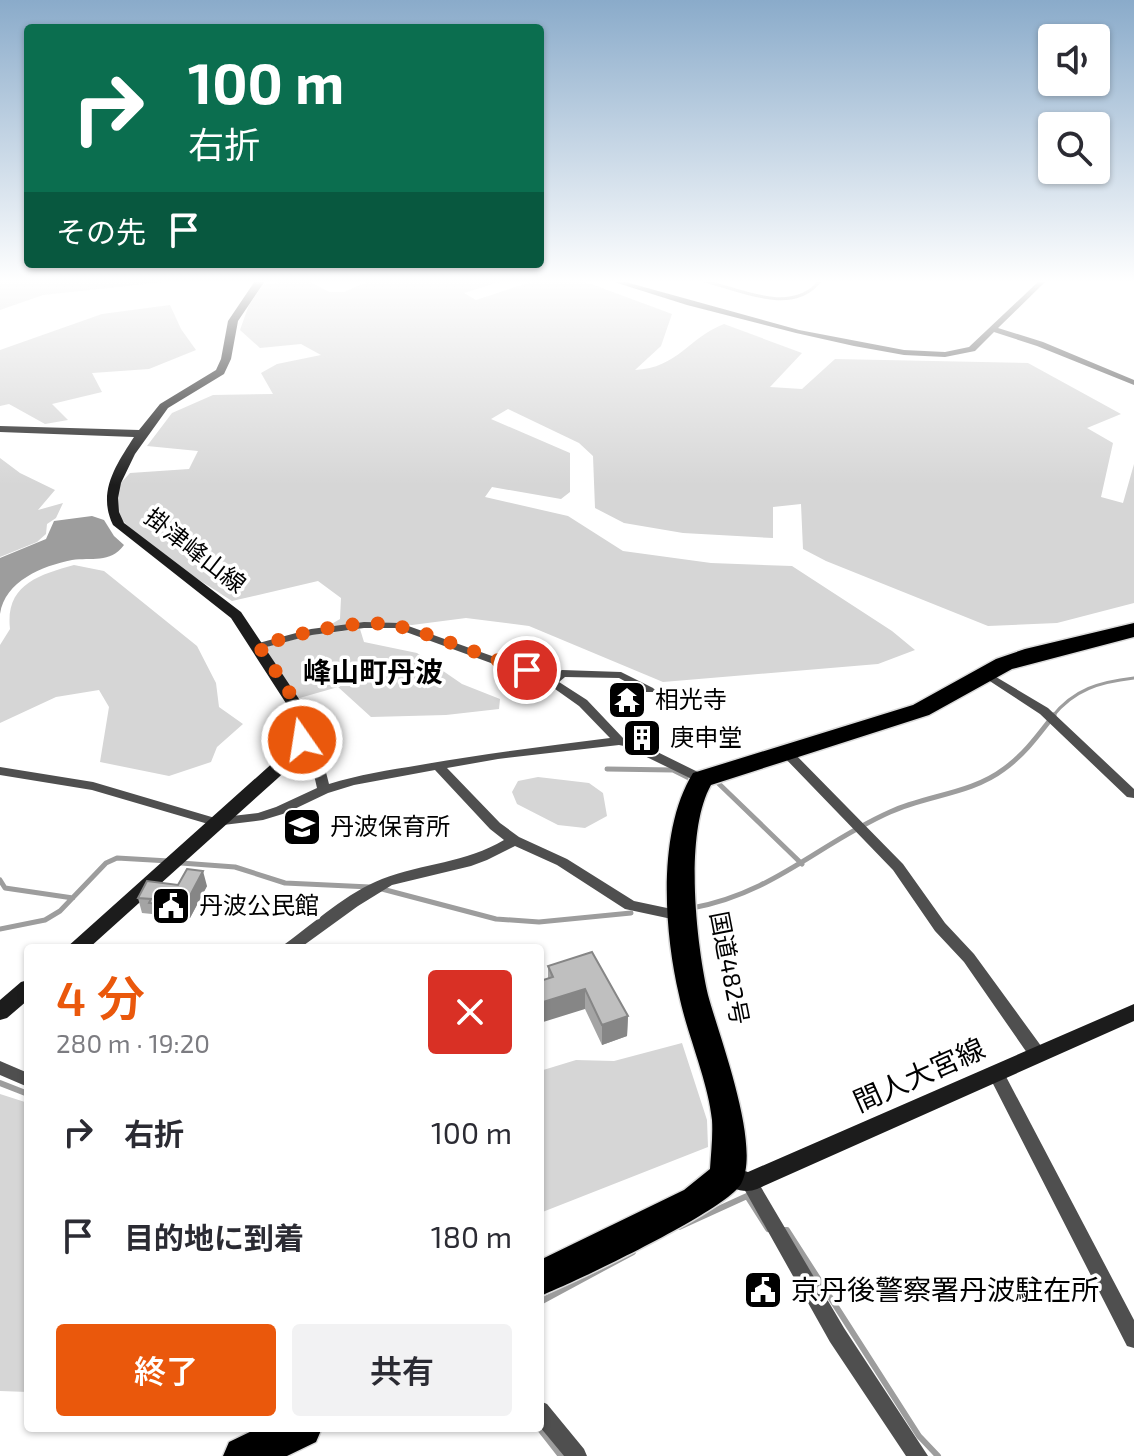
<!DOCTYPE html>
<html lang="ja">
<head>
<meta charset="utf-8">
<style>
	:root { --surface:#fff; --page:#f2f2f3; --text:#2b2b33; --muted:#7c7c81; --accent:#ea580c }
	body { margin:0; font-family:"Exo 2","Noto Sans JP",sans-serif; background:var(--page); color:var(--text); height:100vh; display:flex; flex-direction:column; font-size:30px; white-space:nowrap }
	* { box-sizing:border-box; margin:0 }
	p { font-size:26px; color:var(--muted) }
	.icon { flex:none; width:44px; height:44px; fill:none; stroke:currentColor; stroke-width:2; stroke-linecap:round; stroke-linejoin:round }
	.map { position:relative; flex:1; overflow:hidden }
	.panel { position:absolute; left:24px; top:944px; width:520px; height:488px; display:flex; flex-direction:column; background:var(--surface); border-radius:8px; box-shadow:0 2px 6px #0004 }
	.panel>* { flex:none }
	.guide { position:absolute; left:24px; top:24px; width:520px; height:244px; border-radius:8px; box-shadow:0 2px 6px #0004; background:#0b6e4f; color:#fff; overflow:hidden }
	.fabs { position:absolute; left:1038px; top:24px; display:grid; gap:16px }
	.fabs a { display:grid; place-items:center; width:72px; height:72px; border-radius:8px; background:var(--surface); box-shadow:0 2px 6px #0004; font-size:40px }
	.pin { position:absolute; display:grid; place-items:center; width:68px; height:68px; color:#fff; margin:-34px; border:4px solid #fff; border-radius:50%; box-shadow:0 2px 8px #0007 }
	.me { position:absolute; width:88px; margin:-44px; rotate:347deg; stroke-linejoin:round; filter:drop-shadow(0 0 6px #0008) }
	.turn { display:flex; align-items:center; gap:28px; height:168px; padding:0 32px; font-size:36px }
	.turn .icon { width:104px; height:104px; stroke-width:2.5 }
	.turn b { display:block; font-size:56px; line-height:68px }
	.then { display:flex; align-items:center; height:76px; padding:0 32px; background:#0003; gap:16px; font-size:30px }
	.round { display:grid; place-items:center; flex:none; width:84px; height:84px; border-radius:8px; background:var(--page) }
	.head { display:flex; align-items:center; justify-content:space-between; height:136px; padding:0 32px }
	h1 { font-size:48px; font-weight:600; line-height:60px; color:var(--accent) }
	.cta { display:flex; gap:16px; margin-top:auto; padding:16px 32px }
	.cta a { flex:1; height:92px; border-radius:8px; background:var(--accent); color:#fff; font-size:32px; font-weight:600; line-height:92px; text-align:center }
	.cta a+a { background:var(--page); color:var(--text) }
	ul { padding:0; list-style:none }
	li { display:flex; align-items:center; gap:24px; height:104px; padding:0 32px }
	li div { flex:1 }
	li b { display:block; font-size:30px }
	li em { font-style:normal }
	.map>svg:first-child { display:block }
	.green { fill:#d6d6d6 }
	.water { fill:#9d9d9d }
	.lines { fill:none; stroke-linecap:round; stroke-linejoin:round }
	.stream-far2 { stroke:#9d9d9d; stroke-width:3 }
	.stream-far1 { stroke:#9d9d9d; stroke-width:5 }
	.stream { stroke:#9d9d9d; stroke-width:6 }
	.highway-casing { stroke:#dbdbdb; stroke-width:3 }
	.street { fill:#4f4f4f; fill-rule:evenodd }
	.secondary { fill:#1c1c1c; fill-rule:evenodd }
	.highway { fill:#000; fill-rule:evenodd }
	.wall { fill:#a4a4a4 }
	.shaded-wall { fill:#868686 }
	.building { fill:#bfbfbf; stroke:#868686; stroke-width:2 }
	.route { stroke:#ea580c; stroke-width:14; stroke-dasharray:0 25.2 }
	.labels { text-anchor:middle; stroke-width:7; stroke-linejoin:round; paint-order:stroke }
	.street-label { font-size:24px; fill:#000; stroke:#fff }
	.poi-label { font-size:24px; fill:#000; stroke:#fff; text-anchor:start }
	.quarter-label { font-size:28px; font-weight:bold; fill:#000; stroke:#fff }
	.near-street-label { font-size:28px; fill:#000; stroke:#fff }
	.near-poi-label { font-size:28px; fill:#000; stroke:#fff; text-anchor:start }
</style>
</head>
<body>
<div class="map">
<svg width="1134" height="1456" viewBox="0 0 1134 1456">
	<rect width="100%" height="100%" fill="#fff"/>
	<!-- green -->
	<path class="green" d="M0 281H173L43 295 0 310Z
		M285 281H309L329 292H344L369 281H502L464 293 476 300 534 281H583L672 314 661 346 635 370C678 368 689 337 724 324L802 353 770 387 802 389 835 359 1028 363 1121 414 1087 428 1113 443 1101 497 1123 503 1134 464V603L1057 623 988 626 826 561 803 549 801 504 773 507V538L683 533 624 523 595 508 593 456 579 443 508 409 491 419 570 453V492L561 499 492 487 485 497 568 516 623 551 711 563 792 566 892 631 915 650 878 664 663 682 529 626 466 618 412 625 378 622 323 629 340 619 341 598 318 581 232 601C193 575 147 551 117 514L118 486 130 473 189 469 198 451 147 446 172 413 213 395 273 394 261 373 277 364 321 355 301 344 260 348 240 330 249 305 263 285Z
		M170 305 181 329 196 350 149 369 92 373 102 392 52 404 68 420 45 424 9 404 0 406V350L102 314Z
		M0 458 20 473 55 490 38 510 63 503 56 518 47 524 46 534 37 542 0 557Z
		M74 565 104 571 197 646 216 683 219 707 243 724 217 747 211 762 169 776 100 762 109 707 99 690 56 697 0 723V645L10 629C5 585 38 575 74 565Z
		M360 629 364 642 417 653 462 684 500 699 499 709 446 715 371 717 338 687 296 699 266 650 269 646 311 635Z
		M538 777 589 783 603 793 607 816 585 828 558 825 517 804 512 792 518 781Z
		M682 1043 707 1120 708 1147 540 1213V1071L576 1060 614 1061Z
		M0 1094 28 1103V1392L0 1391Z"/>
	<!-- water -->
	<path class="water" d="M92 516 104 520 114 536 124 545C110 564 91 557 72 560 42 566 5 581 0 614V558L46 539 54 521Z"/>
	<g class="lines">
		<!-- stream-far2 -->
		<path class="stream-far2" d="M705 281C741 290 792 316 820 281
			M1052 717C1074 689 1100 682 1134 678"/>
		<!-- stream-far1 -->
		<path class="stream-far1" d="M607 769 673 770 695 781
			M716 781 802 864
			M181 863 235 867 285 883 370 887
			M0 880 5 888 73 898
			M382 889 496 919 539 922 631 913
			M692 908C774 893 818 844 890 812 927 795 971 794 1004 769 1025 754 1039 734 1054 715
			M0 929 45 920 60 911 106 863 117 858 169 861"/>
		<!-- stream -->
		<path class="stream" d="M0 1083 28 1094
			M679 1227 747 1196 768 1229
			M781 1230H787L919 1436 938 1456
			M540 1302 633 1252
			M539 1428 561 1456"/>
		<!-- highway casing -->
		<g class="highway-casing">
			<path id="highway" d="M1134 623V637L1012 669 929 715 711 785C684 833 696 942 708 995 719 1036 762 1147 741 1184 725 1211 575 1282 540 1296V1260L684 1190 710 1169C711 1153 713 1136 712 1120 708 1081 687 1034 679 995 664 931 657 831 693 773L913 705 996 659 1025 649Z
				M258 1428H322L316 1442 287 1456H223L229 1442Z"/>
		</g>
		<!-- street -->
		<path class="street" d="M611 281H622L799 330 904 350 945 352 969 347 1039 281H1046L998 328 1043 342 1134 380V385L1037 346 994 332 975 351 945 357 904 355 854 346 796 333 687 305Z
			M364 622 400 623 550 677 562 670 621 672 653 688 655 690 653 692H645L619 678 565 677 559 682 587 700 623 738 631 739 706 776 708 779 706 782H698L624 746 619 745 498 759 447 768 500 823 519 837 567 859 634 901 686 912 688 916 686 920 681 921 625 909 557 865 515 846 487 860 471 866 392 885 358 906 300 948H283L285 944C314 923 348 892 382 879 423 863 466 863 504 840L490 829 435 770 354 785 328 793 286 813 263 820 215 826 92 790 0 775V767L93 782 215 818 258 813 276 807 317 788 307 744 298 743 296 740 302 736 316 738 318 741 329 784C358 775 389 770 420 765 482 754 546 746 610 738L579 706 548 684 395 628H364L312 635 259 649 253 646 255 644 311 629Z
			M986 671 1048 708 1134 789V798L1127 797 1040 714 982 676 980 674 982 672Z
			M786 748 790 749 903 864 945 923 974 954 1044 1050 1046 1055 1044 1060 1038 1061 1032 1060 964 962 935 931 893 870 782 755 780 752Z
			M0 1061 28 1073V1087L0 1075Z
			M996 1067 1002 1069 1134 1320V1348L1127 1346 988 1074 990 1069Z
			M749 1174 755 1177 844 1328 928 1456H906L830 1342 743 1187 740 1182 743 1177Z
			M540 1401 547 1404 584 1449 587 1456H564L540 1427Z"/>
		<!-- secondary -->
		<path class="secondary" d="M255 281H265L238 321 231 359 224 374 168 408 135 454 121 483 118 498 119 512 124 523 241 612 307 711C317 744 301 756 278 778L89 948H66L286 751C296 736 296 728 291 711L231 618 113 525C97 492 116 465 134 437L0 432V426L139 430 160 404 216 370 221 359 228 321Z
			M28 980V1000L7 1018 0 1020V1000L21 982Z
			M1134 1004V1021L757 1189C745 1194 731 1188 719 1183L716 1176 719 1169 727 1166 748 1172Z"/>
		<!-- highway -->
		<use href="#highway" class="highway"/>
	</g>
	<!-- wall -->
	<path class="wall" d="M178 885 207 886 190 918 165 915 163 919 153 918 152 914 142 913 138 898Z
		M548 966 628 1016 627 1036 602 1045 585 1009 548 978Z"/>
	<!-- shaded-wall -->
	<path class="shaded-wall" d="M203 871 207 886 190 918 186 903Z
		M161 900 165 915 163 919 159 904Z
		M585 989V1009L540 1023V1003Z
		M628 1016 627 1036 602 1045V1025Z"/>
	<!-- building -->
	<path class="building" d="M187 869 203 871 186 903 161 900 159 904 149 903 151 899 138 898 147 881 178 885Z
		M592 952 628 1016 602 1025 585 989 540 1003V981L553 977 548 966Z"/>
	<!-- sky -->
	<linearGradient id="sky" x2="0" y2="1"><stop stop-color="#8aabca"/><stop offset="0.58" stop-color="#fff"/><stop offset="1" stop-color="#fff" stop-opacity="0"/></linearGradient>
	<rect width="1134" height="485" fill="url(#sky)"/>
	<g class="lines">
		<!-- route -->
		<path class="route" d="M302 740C307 707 275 673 259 646 295 634 361 617 398 626 442 637 484 657 527 670"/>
	</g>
	<!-- icons -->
	<defs>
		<g id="temple-square" transform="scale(2)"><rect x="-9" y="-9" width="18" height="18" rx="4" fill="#000" stroke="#fff"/><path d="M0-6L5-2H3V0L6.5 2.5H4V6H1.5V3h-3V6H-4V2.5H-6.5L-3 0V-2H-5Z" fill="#fff"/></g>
		<g id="building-square" transform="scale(2)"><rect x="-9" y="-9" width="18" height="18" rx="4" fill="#000" stroke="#fff"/><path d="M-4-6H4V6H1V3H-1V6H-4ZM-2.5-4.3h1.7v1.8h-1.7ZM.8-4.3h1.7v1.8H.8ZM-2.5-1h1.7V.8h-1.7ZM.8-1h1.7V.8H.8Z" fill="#fff"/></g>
		<g id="school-square" transform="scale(2)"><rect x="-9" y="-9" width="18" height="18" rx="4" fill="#000" stroke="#fff"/><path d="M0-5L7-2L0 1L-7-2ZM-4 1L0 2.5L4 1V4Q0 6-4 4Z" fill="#fff"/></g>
		<g id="civic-square" transform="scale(2)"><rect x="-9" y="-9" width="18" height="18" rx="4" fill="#000" stroke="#fff"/><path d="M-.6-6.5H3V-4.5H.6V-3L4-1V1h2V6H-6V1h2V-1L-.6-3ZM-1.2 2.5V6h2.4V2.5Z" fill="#fff"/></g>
	</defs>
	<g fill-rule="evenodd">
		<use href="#temple-square" x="627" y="700"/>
		<use href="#building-square" x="642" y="738"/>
		<use href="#school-square" x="302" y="827"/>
		<use href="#civic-square" x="171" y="906"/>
		<use href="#civic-square" x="763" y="1290"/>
	</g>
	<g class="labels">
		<!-- street labels -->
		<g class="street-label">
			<text transform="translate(195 551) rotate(38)" y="8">掛津峰山線</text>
			<text transform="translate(729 968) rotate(79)" y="8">国道482号</text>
		</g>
		<!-- poi labels -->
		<g class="poi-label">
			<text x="655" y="708">相光寺</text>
			<text x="670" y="746">庚申堂</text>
			<text x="330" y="835">丹波保育所</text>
			<text x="199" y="914">丹波公民館</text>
		</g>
		<!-- quarter labels -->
		<g class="quarter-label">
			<text x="373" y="682">峰山町丹波</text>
		</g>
		<!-- near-street labels -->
		<g class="near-street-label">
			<text transform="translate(919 1075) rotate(-24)" y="10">間人大宮線</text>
		</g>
		<!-- near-poi labels -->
		<g class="near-poi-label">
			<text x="791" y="1300">京丹後警察署丹波駐在所</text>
		</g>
	</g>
</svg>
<div class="fabs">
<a><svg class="icon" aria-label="sound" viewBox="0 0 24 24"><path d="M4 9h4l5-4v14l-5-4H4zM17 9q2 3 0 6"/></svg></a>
<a><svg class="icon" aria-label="search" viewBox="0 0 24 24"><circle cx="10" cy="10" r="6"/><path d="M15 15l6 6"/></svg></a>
</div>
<div class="pin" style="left:527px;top:670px;background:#d93025"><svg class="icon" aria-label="arrive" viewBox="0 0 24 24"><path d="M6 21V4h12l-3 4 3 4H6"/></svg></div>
<svg class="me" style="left:302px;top:740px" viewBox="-20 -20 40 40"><circle r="17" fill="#ea580c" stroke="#fff" stroke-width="3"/><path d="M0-11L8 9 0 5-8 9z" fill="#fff"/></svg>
<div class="guide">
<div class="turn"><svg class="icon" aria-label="right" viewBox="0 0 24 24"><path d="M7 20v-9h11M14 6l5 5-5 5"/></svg><div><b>100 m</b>右折</div></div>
<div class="then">その先<svg class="icon" aria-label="arrive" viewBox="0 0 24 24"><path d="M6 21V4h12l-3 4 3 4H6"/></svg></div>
</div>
<section class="panel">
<div class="head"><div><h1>4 分</h1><p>280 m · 19:20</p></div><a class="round" style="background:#d93025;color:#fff"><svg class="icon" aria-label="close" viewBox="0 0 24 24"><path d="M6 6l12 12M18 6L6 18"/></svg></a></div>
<ul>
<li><svg class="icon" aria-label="right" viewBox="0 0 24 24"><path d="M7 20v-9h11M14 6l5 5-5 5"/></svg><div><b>右折</b></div><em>100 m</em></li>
<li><svg class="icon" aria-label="arrive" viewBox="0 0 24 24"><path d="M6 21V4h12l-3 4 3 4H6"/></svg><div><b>目的地に到着</b></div><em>180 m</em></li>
</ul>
<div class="cta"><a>終了</a><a>共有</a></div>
</section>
</div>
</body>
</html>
